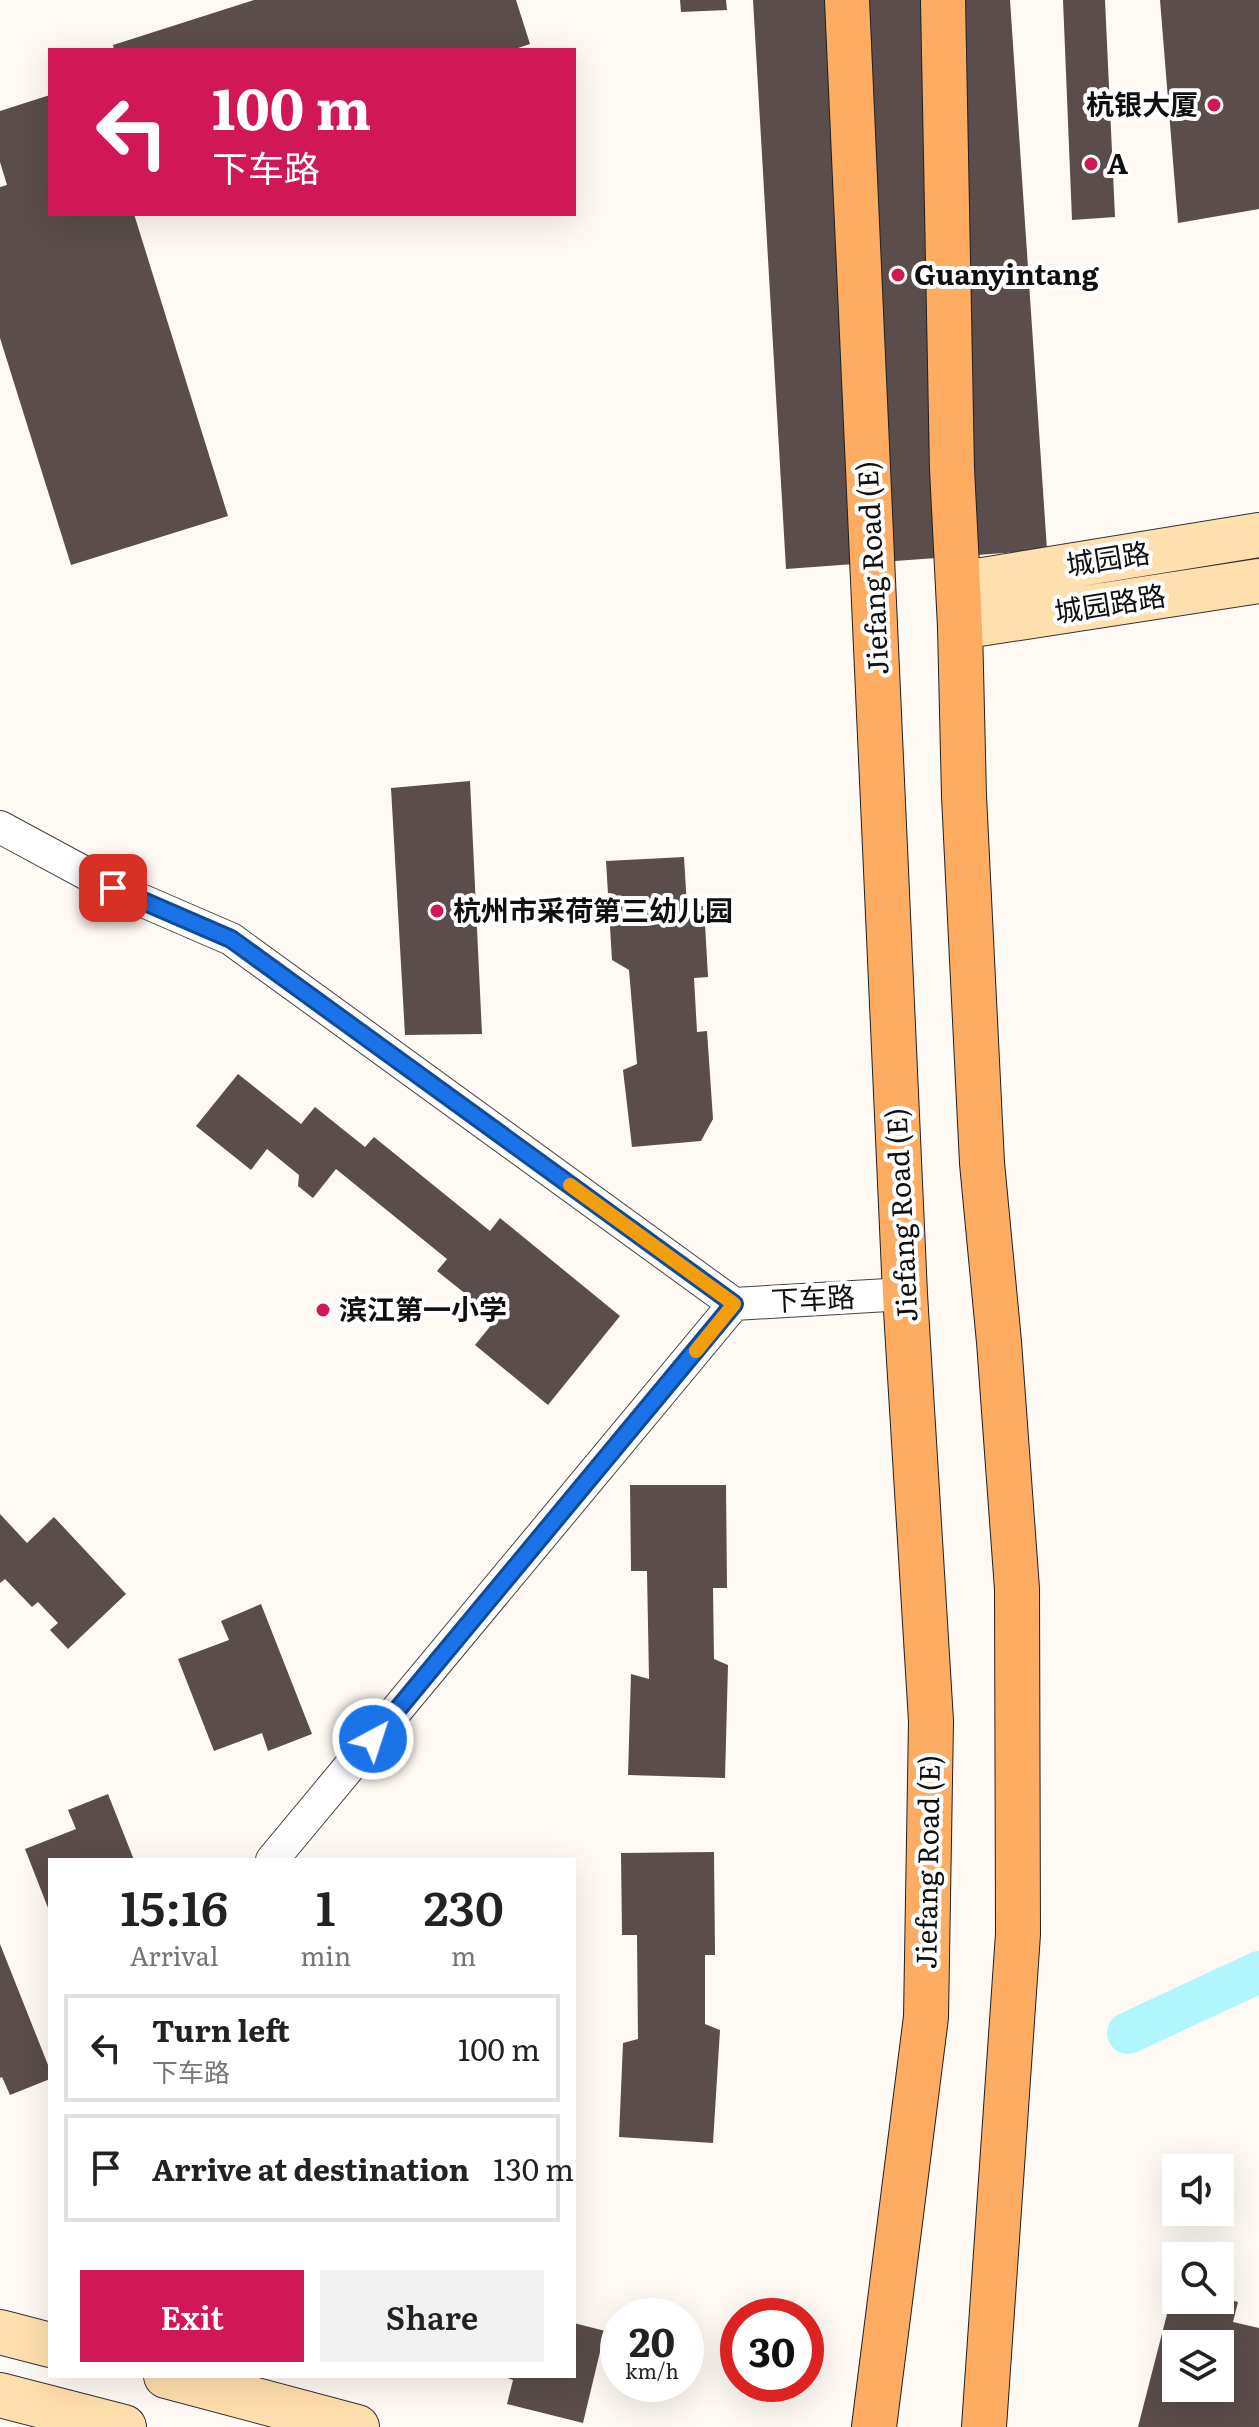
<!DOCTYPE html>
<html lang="en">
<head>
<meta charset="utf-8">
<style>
	:root { --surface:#fff; --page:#f2f2f2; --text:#222; --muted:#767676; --line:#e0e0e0; --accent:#d11756 }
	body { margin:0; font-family:Literata,"Noto Sans SC",serif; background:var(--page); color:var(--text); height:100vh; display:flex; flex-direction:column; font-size:30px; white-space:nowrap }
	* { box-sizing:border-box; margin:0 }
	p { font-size:26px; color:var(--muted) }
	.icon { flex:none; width:44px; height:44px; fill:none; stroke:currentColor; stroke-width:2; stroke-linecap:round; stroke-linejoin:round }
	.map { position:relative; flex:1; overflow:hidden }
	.side { position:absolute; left:48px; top:1858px; width:528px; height:520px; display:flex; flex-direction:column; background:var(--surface); border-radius:0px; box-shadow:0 8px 32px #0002 }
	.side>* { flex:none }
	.top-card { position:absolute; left:48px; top:48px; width:528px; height:168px; border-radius:0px; box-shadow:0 8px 32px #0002; background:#d11756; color:#fff; overflow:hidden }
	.tools { position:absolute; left:1162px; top:2154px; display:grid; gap:16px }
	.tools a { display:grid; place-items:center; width:72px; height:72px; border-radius:0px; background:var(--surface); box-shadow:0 8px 32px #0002; font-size:40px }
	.speed { position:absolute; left:600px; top:2298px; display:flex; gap:16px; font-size:40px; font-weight:700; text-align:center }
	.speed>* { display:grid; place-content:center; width:104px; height:104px; border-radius:50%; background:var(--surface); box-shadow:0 8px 32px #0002; line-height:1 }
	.speed small { font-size:20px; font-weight:400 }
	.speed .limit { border:12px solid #d22; background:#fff; color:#111 }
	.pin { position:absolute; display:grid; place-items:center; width:68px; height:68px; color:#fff; margin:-34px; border-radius:16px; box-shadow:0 4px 12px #0006 }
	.me { position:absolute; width:88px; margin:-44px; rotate:40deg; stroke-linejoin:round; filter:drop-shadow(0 0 6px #0008) }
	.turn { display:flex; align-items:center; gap:28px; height:168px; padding:0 32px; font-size:36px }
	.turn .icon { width:104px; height:104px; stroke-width:2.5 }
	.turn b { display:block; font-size:56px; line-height:68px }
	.eta { display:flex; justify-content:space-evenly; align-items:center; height:136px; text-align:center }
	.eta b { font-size:48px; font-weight:600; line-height:56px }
	.button { display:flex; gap:16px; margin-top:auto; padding:16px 32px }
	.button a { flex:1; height:92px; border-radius:0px; background:var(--accent); color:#fff; font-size:32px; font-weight:600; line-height:92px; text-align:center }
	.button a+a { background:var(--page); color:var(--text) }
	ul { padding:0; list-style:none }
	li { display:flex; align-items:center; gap:24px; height:108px; margin:0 16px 12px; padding:0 16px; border:4px solid var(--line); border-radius:0px }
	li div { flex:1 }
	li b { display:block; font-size:30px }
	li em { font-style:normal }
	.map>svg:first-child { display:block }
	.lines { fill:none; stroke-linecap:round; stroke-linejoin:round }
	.canal { stroke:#b2f6fd; stroke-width:42 }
	.building { fill:#5a4d4b; fill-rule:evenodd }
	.street-casing { stroke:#434343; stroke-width:34 }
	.secondary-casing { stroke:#323232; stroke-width:46 }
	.primary-casing { stroke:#212121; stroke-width:46 }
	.street { stroke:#fff; stroke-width:32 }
	.secondary { stroke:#ffdfae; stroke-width:44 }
	.primary { stroke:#ffac63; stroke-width:44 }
	.route-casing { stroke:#114b97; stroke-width:20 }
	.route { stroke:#1a73e8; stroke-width:14 }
	.slow { stroke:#f59e0b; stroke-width:14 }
	.poi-dot { fill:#d11756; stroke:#fff; stroke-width:3 }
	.labels { text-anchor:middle; stroke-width:8; stroke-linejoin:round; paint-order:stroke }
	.poi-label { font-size:28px; font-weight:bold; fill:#101010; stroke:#fff; text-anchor:start }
	.street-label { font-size:28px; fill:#101010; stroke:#fff }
</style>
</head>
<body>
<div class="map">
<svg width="1259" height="2427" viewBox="0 0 1259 2427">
	<rect width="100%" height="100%" fill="#fff9f3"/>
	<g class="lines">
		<!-- canal -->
		<path class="canal" d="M1128 2033 1259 1972"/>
	</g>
	<!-- building -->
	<path class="building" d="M254 0H516L530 44 512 50H114L113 45Z
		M680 0H726L727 10 681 12Z
		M753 0H1010L1047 550 786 569Z
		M1063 0H1105L1115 217 1072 220Z
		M1160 0H1259V209L1178 223Z
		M50 95V214H134L228 516 71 565 0 338V187L7 185 0 162V111Z
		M470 781 482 1034 405 1035 391 788Z
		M684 857 687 907 704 906 708 977 694 978 697 1032 707 1031 713 1119 701 1141 632 1147 623 1070 637 1064 629 970 612 960 606 861Z
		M238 1074 301 1124 315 1107 365 1147 374 1137 490 1231 500 1218 620 1316 548 1405 475 1345 506 1307 492 1296 482 1307 437 1271 447 1259 336 1169 313 1198 298 1186 299 1175 267 1149 251 1170 196 1126Z
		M630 1485H726L727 1588H713L714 1659 728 1665 725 1778 628 1775 631 1674 649 1679 647 1571H631Z
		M0 1514 27 1543 54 1517 126 1594 68 1649 50 1630 58 1623 38 1602 32 1607 5 1579 0 1583Z
		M261 1604 312 1734 268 1751 262 1733 214 1751 178 1659 229 1640 221 1621Z
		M108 1794 134 1860H50V1913L25 1849 76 1829 68 1810Z
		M714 1852 715 1955H705V2024L720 2030 713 2143 619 2137 623 2043 638 2039 637 1935H622L621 1853Z
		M0 1944 50 2070V2079L10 2095 2 2077 0 2078Z
		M1175 2283 1176 2300H1220V2297L1238 2302 1233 2322 1259 2328V2427H1138ZM1176 2344H1220V2388H1176Z
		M574 2323 605 2331 583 2423 507 2404 513 2380 502 2376H574Z"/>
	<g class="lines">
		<!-- street casing -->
		<g class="street-casing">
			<path id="street" d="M0 827 113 888 231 939 734 1304 905 1294
				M272 1860 734 1304"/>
		</g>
		<!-- secondary casing -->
		<g class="secondary-casing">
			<path id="secondary" d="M958 584 1259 535
				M960 627 1259 581
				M0 2332 50 2345
				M166 2376 357 2427
				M0 2395 124 2427"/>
		</g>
		<!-- primary casing -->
		<g class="primary-casing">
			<path id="primary" d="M847 0 905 1294 931 1721 926 2017 874 2427
				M943 0 952 469 960 627 964 796 982 1163 999 1342 1017 1589 1018 1934 984 2427"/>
		</g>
		<!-- street -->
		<use href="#street" class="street"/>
		<!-- secondary -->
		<use href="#secondary" class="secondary"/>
		<!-- primary -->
		<use href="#primary" class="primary"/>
	</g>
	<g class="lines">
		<!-- route casing -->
		<g class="route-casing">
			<path id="route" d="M113 888 231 939 734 1304 373 1739"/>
		</g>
		<!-- route -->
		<use href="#route" class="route"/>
		<!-- slow -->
		<path class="slow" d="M570 1185 734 1304 696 1351"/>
	</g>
	<!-- markers -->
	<g class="poi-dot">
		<circle cx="1214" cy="105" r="8"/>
		<circle cx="1091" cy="164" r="8"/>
		<circle cx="898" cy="275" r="8"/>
		<circle cx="437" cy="911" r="8"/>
		<circle cx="323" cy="1310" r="8"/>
	</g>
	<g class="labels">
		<!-- poi labels -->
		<g class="poi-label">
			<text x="1198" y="115" text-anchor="end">杭银大厦</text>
			<text x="1107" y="174">A</text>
			<text x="914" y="285">Guanyintang</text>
			<text x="453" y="921">杭州市采荷第三幼儿园</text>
			<text x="339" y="1320">滨江第一小学</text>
		</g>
		<!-- street labels -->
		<g class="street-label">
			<text transform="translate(1108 559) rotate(-9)" y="10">城园路</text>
			<text transform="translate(873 568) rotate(-93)" y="10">Jiefang Road (E)</text>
			<text transform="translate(1110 604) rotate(-9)" y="10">城园路路</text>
			<text transform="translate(902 1215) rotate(-93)" y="10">Jiefang Road (E)</text>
			<text transform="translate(813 1299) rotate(-3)" y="10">下车路</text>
			<text transform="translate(928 1862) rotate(-89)" y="10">Jiefang Road (E)</text>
		</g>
	</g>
</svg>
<div class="tools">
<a><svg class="icon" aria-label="sound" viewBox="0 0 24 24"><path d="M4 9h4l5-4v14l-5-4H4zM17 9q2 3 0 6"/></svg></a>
<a><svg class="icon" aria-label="search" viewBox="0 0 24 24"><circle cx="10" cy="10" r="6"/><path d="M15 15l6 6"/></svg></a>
<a><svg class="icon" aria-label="layers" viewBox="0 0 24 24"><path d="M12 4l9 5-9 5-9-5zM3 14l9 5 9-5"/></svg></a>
</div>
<div class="speed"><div>20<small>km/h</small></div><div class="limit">30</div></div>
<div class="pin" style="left:113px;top:888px;background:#d93025"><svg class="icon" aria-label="arrive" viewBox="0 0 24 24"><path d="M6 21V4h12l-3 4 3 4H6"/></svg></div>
<svg class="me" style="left:373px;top:1739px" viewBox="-20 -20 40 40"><circle r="17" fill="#1a73e8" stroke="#fff" stroke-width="3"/><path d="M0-11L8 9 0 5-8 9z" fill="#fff"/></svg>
<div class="top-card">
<div class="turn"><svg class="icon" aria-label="left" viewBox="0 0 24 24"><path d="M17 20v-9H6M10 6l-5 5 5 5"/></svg><div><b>100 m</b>下车路</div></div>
</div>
<section class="side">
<div class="eta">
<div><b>15:16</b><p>Arrival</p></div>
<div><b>1</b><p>min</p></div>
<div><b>230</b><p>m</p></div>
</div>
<ul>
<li><svg class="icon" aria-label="left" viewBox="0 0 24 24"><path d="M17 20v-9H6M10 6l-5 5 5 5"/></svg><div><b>Turn left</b><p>下车路</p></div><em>100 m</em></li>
<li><svg class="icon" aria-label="arrive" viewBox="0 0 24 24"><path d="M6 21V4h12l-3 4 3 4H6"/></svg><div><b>Arrive at destination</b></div><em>130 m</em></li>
</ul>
<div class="button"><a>Exit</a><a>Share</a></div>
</section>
</div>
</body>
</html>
